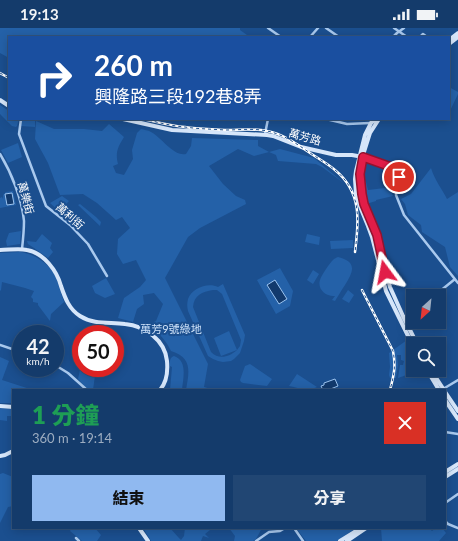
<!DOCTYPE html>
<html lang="zh-TW">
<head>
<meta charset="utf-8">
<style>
	:root { --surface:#143b6b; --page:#214673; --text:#f1f3f6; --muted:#9dadc1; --line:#33557e; --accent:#90b9f0 }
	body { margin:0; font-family:Lato,"Noto Sans TC",sans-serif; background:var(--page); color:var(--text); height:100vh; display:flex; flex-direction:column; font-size:15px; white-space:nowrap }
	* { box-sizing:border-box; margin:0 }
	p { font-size:13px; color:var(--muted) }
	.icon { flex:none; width:22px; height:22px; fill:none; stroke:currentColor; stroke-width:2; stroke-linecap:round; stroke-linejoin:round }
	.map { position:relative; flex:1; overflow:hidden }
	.side { position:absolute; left:12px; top:361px; width:434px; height:140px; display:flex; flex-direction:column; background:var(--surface); border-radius:0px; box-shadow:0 2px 10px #0003,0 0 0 1px var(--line) }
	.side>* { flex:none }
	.top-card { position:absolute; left:8px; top:8px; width:442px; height:84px; border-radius:0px; box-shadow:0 2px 10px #0003,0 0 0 1px var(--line); background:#1a4fa0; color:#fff; overflow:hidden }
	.needle { width:26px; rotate:207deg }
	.fabs { position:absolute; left:406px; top:261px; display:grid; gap:8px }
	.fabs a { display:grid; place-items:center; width:40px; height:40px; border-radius:0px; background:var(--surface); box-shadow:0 2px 10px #0003,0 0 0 1px var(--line); font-size:20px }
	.speed { position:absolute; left:12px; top:297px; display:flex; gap:8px; font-size:20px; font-weight:700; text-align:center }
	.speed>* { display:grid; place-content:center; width:52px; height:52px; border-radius:50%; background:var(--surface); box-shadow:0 2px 10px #0003,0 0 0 1px var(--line); line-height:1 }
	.speed small { font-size:10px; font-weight:400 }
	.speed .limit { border:6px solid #d22; background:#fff; color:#111 }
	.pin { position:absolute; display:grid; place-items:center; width:34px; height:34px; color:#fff; margin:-17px; border:2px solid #fff; border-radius:50%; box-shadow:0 1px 4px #0007 }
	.me { position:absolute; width:44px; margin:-22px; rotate:347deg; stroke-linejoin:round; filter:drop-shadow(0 0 3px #0008) }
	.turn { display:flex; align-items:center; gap:14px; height:84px; padding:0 20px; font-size:18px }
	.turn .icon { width:52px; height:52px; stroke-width:2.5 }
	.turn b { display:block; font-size:28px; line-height:34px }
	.round { display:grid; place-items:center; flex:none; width:42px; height:42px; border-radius:0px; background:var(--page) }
	.head { display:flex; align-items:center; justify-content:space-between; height:68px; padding:0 20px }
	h1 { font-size:24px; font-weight:800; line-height:30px; color:#1e9e55 }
	.button { display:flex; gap:8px; margin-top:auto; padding:8px 20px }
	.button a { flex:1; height:46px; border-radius:0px; background:var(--accent); color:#111; font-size:16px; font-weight:800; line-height:46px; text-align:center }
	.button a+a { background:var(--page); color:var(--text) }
	.status { display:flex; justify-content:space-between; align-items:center; height:28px; padding:0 20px; background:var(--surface); direction:ltr }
	.status svg { height:11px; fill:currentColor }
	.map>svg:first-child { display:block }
	.green { fill:#2461a8; fill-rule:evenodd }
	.water { fill:#123a6d; stroke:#9cc4f0 }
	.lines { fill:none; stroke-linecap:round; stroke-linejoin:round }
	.street { stroke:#a9c9ee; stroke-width:2.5 }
	.secondary { stroke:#d6e6fa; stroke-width:4 }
	.rail-casing { stroke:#fff; stroke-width:2.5 }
	.rail { stroke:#1b4f8f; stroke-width:1; stroke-dasharray:3; stroke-linecap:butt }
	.route-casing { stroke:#92132f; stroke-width:10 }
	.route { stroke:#e11d48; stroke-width:7 }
	.labels { text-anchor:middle; stroke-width:4; stroke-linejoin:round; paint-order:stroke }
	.street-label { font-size:11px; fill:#fff; stroke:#1b4f8f }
	.park-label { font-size:11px; fill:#cfe3fa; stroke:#1b4f8f }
</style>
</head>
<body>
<div class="status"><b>19:13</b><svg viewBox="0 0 49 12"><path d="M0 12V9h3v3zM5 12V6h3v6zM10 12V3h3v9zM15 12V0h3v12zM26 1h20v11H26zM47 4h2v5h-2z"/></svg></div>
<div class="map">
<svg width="458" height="513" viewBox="0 0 458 513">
	<rect width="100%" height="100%" fill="#1b4f8f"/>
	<!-- green -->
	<path class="green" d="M0 0H240V2L247 7V9H9V30L0 25Z
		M449 59 458 64V66L449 85Z
		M0 77 9 83V91H19L17 98 16 99 12 98 0 86Z
		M22 91 35 93V99L21 98Z
		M36 93 54 101H84L102 103 109 96 124 109C118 119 115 124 118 136L113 138 116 145 124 147 133 131 132 122 137 105 141 101C144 102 148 102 151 104 161 109 174 129 186 126L191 118 192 110 258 112V118L269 124 280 121 314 130 345 156 322 139 316 136 278 133 276 127 269 124 254 128 238 121 209 138 223 156 236 168 245 172 246 176 200 200 188 209 165 250 208 336 204 359 214 362H186C189 344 193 330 171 323 167 315 162 307 153 302L154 299 152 295 156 293 163 276 154 265 143 267 144 276 137 281 133 294 118 290 124 270 140 259 146 252 136 232 123 236 117 226 118 211 130 200 122 189 116 192 97 175 83 166 60 167 48 135 35 111Z
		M18 115 22 129 8 135 1 122Z
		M431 140C434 151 442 161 447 171L458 164V248L450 239 445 219 422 204 421 197 408 187 405 176 401 171 411 166Z
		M364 153 366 154 368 162 385 160 391 163 393 168 376 172V173L366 176 363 165 364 162Z
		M13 163 16 177 0 180V170L2 169 3 171V167L6 164Z
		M62 168 69 173 59 183 50 175Z
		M80 176 96 189 101 194 100 198 78 177Z
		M21 203 20 216 7 218 6 213 9 205Z
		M42 206 52 215 50 220 53 224 48 230 34 220 28 216 27 213 36 214Z
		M307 206 320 209 319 217 305 214Z
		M353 212V220L331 221 330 213Z
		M20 224C34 226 49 235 56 249 59 257 61 266 64 274L51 286 50 293 38 277V275L33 274V271L31 269 34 263 25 260 2 254 1 262 0 263V225Z
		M338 229C358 234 353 244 345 257 341 263 338 268 335 273L332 272 335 268C326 269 317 261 320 252 321 248 329 236 333 232 335 230 336 230 338 229Z
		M280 240 293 263 290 278 276 286 257 252Z
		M313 242 319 246 313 256 307 252Z
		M106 250 115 266 105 270 95 265 92 258Z
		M223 256 245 307 244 313 240 325 234 331 231 333 223 334 218 333 213 331 208 328 188 283C187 279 187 275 188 271 192 260 208 254 218 259ZM213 262H217L222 266 241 312 240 318 237 322 229 303 214 310 221 328 237 322C229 329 219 332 211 324L193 279C194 267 202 264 213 262Z
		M348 262 354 267 349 275 342 271Z
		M407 312 413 325V329L407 335 412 345 398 350 400 337H403L404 333 401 332V327H397L398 337 396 350H390L389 347 390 339 389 325Z
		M174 328C188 333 183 350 182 362H170L172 339 170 338C170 334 169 330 174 328Z
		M0 329 9 333 2 352 33 362H13V375H0Z
		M250 336 272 351 267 358 243 355 241 354 240 352 245 338Z
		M81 337V340H96L93 362C86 362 82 355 78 351Z
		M297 346 317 359C308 364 299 360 289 358Z
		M0 380 13 381V388H7V393L0 392Z
		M3 445 13 449V478L8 479 0 495V446Z
		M72 500H95L101 507 97 513H82L70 503Z
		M143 500H170L179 510 181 512 184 508 185 500H208L210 502 205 506 209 510 203 508 201 513H151Z
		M229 500H262L256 511 253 513H234L235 508Z
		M296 500H356L337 513H306Z
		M381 500H394L396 502 399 500H429L432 503 436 500H442L446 505 439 513H382Z"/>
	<!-- water -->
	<path class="water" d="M12 165 14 176 7 177 5 166Z
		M275 252 287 271 279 276 267 257Z
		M335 351 338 358 328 362H323L321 358 324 357V355Z"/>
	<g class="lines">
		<!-- street -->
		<path class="street" d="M268 0 281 9
			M326 0 339 9
			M394 0 407 9
			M310 9 318 0
			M393 9 397 5 404 0
			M420 9 423 6 427 9
			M21 91 19 106 46 178 70 197 88 216 107 248
			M326 91 347 96 370 95
			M265 106 268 91
			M0 126C11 144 22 171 24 193 24 202 23 212 22 221
			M363 129 390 138 396 142 399 149 396 167 404 187 458 255
			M434 268 455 251
			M404 292 413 285
			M0 317 21 324
			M55 337 68 345 87 362
			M443 361 458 352
			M445 404 458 406
			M445 475 458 466
			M445 493 448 496 458 500
			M294 500 303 513
			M76 510 79 513
			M256 513 269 504 280 503 285 500"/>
		<!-- secondary -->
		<path class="secondary" d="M449 12 458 5
			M449 16 458 9
			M0 72 9 78
			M123 91 172 102 267 107 273 108 301 119 336 127H352L363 129
			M375 91 371 95 365 107 356 143 355 151 356 166 361 181 368 198 372 209 386 263 413 318
			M379 91 370 105 364 124 360 146 361 166 364 176 377 207 390 259 403 288 417 316
			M0 222C9 222 19 220 27 222 44 225 57 243 61 258 65 270 69 281 80 288 94 297 109 294 125 296 145 298 165 312 167 333 168 344 167 354 160 362
			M427 342 439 362
			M431 342 444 362
			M445 364 458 383
			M445 372 458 391
			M0 378 13 379
			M0 428 5 427 13 423
			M445 444 458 436
			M445 449 458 441
			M139 500 148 513
			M340 513 361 500
			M347 513 366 500"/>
		<!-- rail casing -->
		<g class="rail-casing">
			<path id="rail" d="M0 45 9 50
				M143 91C157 94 171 98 185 99 198 101 211 101 225 102 239 102 253 100 267 103 283 106 297 116 310 125 319 131 328 136 335 142 362 164 359 193 355 224
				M362 262 393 323C396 338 394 347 390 362"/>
		</g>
		<!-- rail -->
		<use href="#rail" class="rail"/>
	</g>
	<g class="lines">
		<!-- route casing -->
		<g class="route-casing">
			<path id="route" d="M385 244 377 207 364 176 362 166 360 146 363 129 394 140 397 144 399 149"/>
		</g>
		<!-- route -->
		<use href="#route" class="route"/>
	</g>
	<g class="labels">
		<!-- street labels -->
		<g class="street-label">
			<text transform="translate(305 109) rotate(16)" y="4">萬芳路</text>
			<text transform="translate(26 170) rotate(75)" y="4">萬樂街</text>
			<text transform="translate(70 188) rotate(41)" y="4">萬利街</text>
		</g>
		<!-- park labels -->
		<g class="park-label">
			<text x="171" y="305">萬芳9號綠地</text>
		</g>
	</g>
</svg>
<div class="fabs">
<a><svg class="needle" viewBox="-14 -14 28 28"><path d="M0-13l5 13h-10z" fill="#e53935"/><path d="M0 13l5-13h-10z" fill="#9dadc1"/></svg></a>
<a><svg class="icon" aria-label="search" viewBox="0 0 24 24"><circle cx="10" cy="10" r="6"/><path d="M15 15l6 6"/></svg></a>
</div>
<div class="speed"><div>42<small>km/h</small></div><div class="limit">50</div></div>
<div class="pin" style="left:399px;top:149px;background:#d93025"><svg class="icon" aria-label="arrive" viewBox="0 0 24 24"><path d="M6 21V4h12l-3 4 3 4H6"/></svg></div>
<svg class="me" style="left:385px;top:244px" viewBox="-20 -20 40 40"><path d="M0-17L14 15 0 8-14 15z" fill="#e11d48" stroke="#fff" stroke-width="4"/></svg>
<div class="top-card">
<div class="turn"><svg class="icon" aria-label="right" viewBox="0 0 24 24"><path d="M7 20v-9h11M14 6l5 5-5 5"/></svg><div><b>260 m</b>興隆路三段192巷8弄</div></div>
</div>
<section class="side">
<div class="head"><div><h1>1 分鐘</h1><p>360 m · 19:14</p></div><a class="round" style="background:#d93025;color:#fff"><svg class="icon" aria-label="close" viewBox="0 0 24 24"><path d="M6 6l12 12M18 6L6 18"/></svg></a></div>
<div class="button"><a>結束</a><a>分享</a></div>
</section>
</div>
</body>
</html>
